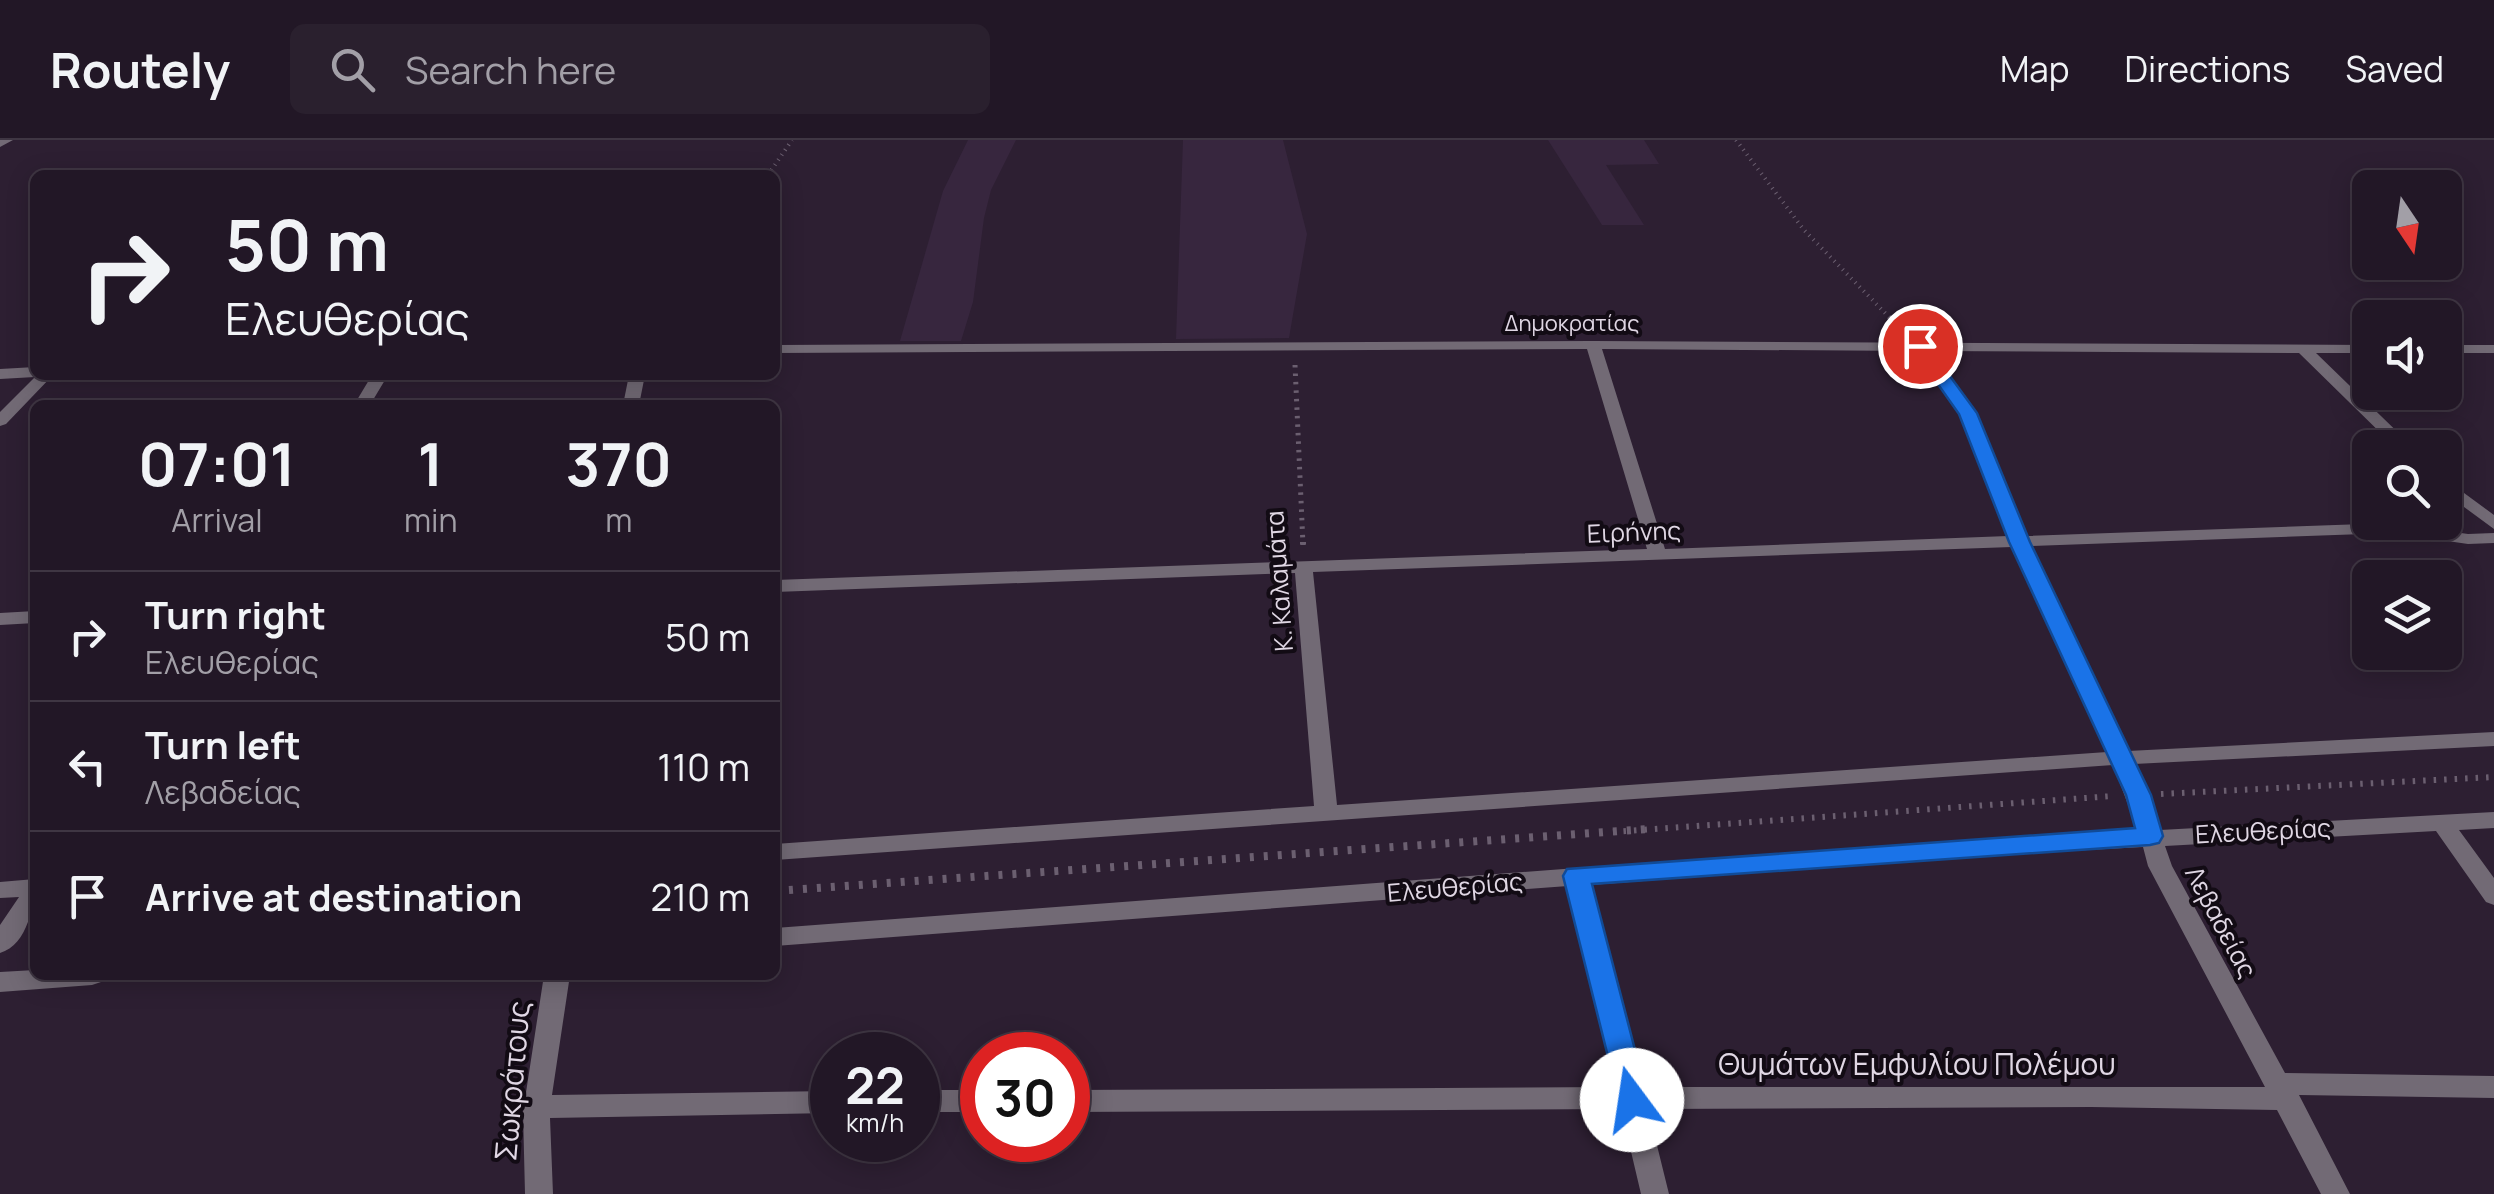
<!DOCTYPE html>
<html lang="en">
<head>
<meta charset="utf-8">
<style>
	:root { --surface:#221726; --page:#2a202e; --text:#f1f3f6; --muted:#a29fa7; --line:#3f3643 }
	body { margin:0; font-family:Manrope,sans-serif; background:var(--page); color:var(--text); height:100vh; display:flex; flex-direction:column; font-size:38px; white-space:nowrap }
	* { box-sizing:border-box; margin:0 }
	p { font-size:32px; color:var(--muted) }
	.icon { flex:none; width:55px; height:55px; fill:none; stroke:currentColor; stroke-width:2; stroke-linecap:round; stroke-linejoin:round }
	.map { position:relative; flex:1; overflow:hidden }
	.panel { position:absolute; left:30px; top:260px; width:750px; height:580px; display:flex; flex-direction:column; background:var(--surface); border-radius:15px; box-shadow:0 5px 25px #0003,0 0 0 2px var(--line) }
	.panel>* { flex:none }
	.banner { position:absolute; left:30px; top:30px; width:750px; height:210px; border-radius:15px; box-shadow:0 5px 25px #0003,0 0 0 2px var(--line); background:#221726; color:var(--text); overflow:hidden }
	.needle { width:65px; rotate:167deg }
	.fabs { position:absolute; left:2352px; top:30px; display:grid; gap:20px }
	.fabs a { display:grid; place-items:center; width:110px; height:110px; border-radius:15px; background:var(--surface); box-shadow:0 5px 25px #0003,0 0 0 2px var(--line); font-size:50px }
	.speed { position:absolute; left:810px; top:892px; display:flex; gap:20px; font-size:50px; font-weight:700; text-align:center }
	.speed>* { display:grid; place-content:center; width:130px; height:130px; border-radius:50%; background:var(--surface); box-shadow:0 5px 25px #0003,0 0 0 2px var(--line); line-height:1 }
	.speed small { font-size:25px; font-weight:400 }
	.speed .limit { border:15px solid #d22; background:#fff; color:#111 }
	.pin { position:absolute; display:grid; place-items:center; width:85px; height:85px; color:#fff; margin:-42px; border:5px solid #fff; border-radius:50%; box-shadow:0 2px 10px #0007 }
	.me { position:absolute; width:110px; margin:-55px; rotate:346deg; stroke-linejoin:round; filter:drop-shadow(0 0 8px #0008) }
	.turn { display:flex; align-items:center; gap:35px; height:210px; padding:0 30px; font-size:45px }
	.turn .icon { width:130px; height:130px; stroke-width:2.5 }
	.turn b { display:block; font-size:70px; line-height:85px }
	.eta { display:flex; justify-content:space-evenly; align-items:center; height:170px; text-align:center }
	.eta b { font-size:60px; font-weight:700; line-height:70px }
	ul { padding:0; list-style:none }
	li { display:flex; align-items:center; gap:30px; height:130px; padding:0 30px; border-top:2px solid var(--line) }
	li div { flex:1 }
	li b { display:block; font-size:38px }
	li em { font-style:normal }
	header { display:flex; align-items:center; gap:60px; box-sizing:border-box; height:140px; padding:0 50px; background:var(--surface); border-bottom:2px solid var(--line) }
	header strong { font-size:48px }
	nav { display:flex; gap:55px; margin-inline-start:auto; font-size:35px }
	.search { width:700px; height:90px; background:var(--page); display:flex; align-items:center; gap:25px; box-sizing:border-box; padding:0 35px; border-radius:15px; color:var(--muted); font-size:38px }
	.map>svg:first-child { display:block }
	.built { fill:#37263e }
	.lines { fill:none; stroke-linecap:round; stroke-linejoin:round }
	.path-far3 { stroke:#6b5f70; stroke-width:4; stroke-dasharray:1 5; stroke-linecap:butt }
	.path-far2 { stroke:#6b5f70; stroke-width:5; stroke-dasharray:2.5 6; stroke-linecap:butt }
	.path-far1 { stroke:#6b5f70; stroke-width:6; stroke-dasharray:2.5 8; stroke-linecap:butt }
	.path { stroke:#6b5f70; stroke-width:8; stroke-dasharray:4 10; stroke-linecap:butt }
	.minor { fill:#726a75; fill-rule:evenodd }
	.route { fill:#1a73e8; stroke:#114b97; stroke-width:2.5 }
	.labels { text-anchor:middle; stroke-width:8; stroke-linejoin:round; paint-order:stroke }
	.far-street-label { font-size:22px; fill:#e0d7e4; stroke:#120b14 }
	.street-label { font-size:25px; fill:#e0d7e4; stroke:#120b14 }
	.near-street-label { font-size:30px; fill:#e0d7e4; stroke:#120b14 }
</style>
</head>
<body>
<header>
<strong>Routely</strong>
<div class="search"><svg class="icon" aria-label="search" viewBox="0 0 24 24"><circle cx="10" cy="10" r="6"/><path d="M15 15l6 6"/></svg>Search here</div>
<nav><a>Map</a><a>Directions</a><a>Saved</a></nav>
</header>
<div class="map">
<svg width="2494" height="1054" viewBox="0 0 2494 1054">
	<rect width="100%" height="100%" fill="#2d1f32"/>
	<!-- built -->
	<path class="built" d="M968 0H1016L991 50 984 78 973 162 961 201H900L943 51Z
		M1183 0H1283L1307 94 1289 198 1176 199Z
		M1548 0H1644L1659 24 1606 25 1644 85H1602Z"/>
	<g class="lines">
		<!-- path-far3 -->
		<path class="path-far3" d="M1736 0 1804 90 1891 179
			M768 35 792 0"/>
		<!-- path-far2 -->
		<path class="path-far2" d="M1889 177 1900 188
			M1295 225 1303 405"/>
		<!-- path-far1 -->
		<path class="path-far1" d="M1303 402V408
			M2161 654 2494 637
			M1613 692 2113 656"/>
		<!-- path -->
		<path class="path" d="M775 751 1648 689"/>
		<!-- minor -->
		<path class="minor" d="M0 0H13L0 7Z
			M1593 201 2370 205V213H2316L2414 308H2396L2299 213 1931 211 1976 273 2025 396 2392 383 2468 394 2494 393V403L2468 404 2392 393 2030 406 2128 611 2494 592V606L2134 624 2160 690 2494 672V688L2459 690 2494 738V765L2486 762 2436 691 2165 706 2172 726 2285 933 2494 936V958L2299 955 2350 1054H2321L2277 970 2091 967 1648 969 1669 1054H1641L1621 969 1068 972V950L1615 947 1568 746 775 806V788L1577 728 2138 691 2113 625 775 720V704L1314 666 1295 433 775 452V440L1647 409 1587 209 775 213V205ZM1602 209 1916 211 1960 273 2008 396 1665 409ZM2012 407 2107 612 1337 665 1313 432ZM2143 707 2148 726 2265 947H1642L1591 745 1942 718Z
			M2445 205H2494V213H2445Z
			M35 227V235H53L6 284 0 286V272L35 237 0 239V229Z
			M372 235H388L370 265H354Z
			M629 235H645L639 265H623Z
			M2445 339 2494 375V389L2445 353Z
			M35 471V483L0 485V473Z
			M35 739C35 763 28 805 0 813V785L19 757 0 758V742Z
			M35 830V835H105L101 842 92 845 0 852V832Z
			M544 835H570L552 955 832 951V973L550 978 553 1054H525L523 972Z
			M918 950H982V972H918Z"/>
	</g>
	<!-- route -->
	<path class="route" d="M1920 201 1925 202 1977 273 2030 402 2151 655 2163 696 2159 703 2150 705 1592 744 1648 960 1643 969 1632 972 1621 969 1563 736 1567 729 2135 688 2126 655 2009 402 1959 274 1911 206Z"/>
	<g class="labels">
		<!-- far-street labels -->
		<g class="far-street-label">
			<text x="1572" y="191">Δημοκρατίας</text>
		</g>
		<!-- street labels -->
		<g class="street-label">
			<text transform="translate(1634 392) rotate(-2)" y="9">Ειρήνης</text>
			<text transform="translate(1279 441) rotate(-94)" y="9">Κ. Καλαμάτα</text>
			<text transform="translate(2263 691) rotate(-3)" y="9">Ελευθερίας</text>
			<text transform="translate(1455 747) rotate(-5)" y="9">Ελευθερίας</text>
			<text transform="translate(2221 782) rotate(62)" y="9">Λεβαδείας</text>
		</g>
		<!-- near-street labels -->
		<g class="near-street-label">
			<text x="1917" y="935">Θυμάτων Εμφυλίου Πολέμου</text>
			<text transform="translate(513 941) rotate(-85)" y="10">Σωκράτους</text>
		</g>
	</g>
</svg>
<div class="fabs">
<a><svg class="needle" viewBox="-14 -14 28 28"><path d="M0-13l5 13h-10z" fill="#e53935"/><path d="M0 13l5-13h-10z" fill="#a29fa7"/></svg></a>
<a><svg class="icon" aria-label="sound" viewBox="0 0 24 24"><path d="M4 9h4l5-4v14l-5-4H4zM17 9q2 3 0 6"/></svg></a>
<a><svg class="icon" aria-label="search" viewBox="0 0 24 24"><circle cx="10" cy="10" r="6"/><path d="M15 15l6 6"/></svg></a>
<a><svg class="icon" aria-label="layers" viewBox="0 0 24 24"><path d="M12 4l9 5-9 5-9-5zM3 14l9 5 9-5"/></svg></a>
</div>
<div class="speed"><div>22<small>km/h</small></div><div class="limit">30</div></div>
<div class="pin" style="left:1920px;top:206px;background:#d93025"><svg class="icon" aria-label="arrive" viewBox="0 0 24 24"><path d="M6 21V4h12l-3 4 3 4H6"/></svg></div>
<svg class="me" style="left:1632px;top:960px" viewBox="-20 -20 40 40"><circle r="19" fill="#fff"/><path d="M0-13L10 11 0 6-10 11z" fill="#1a73e8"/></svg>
<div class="banner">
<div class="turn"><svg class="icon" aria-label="right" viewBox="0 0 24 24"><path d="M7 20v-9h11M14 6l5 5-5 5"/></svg><div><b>50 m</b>Ελευθερίας</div></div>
</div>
<section class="panel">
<div class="eta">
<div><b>07:01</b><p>Arrival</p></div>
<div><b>1</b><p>min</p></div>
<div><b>370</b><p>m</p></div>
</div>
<ul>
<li><svg class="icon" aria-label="right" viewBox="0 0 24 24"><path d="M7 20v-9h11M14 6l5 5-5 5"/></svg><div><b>Turn right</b><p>Ελευθερίας</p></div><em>50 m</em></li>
<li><svg class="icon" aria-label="left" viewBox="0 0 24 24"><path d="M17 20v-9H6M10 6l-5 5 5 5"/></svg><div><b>Turn left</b><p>Λεβαδείας</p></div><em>110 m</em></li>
<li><svg class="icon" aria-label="arrive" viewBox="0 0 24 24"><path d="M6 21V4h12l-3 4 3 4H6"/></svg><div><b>Arrive at destination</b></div><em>210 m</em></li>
</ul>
</section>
</div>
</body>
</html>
